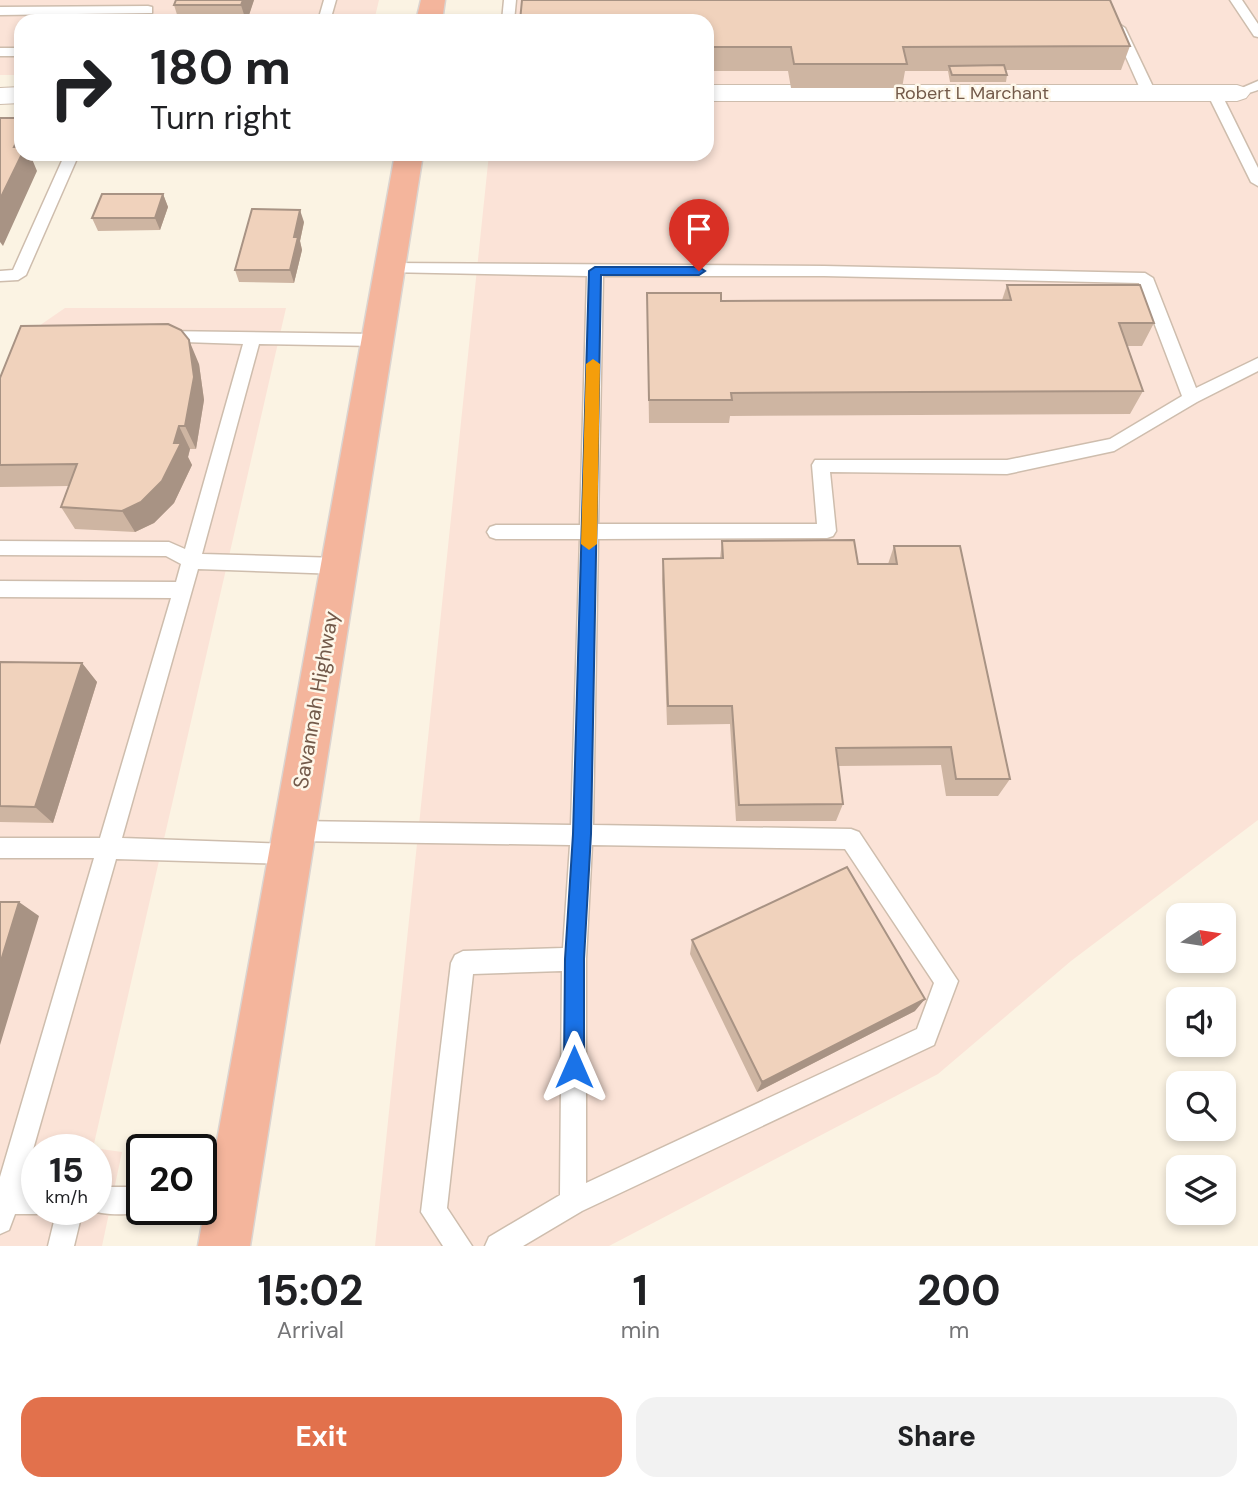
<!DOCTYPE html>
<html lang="en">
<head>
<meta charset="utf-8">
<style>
	:root { --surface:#fff; --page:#f2f2f2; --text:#202124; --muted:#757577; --accent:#e2714c }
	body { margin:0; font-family:"DM Sans",sans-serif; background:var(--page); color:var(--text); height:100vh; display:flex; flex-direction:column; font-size:26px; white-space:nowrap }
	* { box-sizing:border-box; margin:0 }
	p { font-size:23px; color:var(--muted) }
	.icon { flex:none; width:38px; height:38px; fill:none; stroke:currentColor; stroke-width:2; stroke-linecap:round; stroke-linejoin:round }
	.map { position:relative; height:1246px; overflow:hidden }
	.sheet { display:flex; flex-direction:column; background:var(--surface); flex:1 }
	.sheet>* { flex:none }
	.guide { position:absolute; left:14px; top:14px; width:700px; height:147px; border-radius:21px; box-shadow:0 4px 10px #0003; background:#fff; color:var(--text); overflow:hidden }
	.needle { width:46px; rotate:78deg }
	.buttons { position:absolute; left:1166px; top:903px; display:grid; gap:14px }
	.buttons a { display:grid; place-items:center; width:70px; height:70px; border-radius:14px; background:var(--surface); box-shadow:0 4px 10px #0003; font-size:35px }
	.speed { position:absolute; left:21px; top:1134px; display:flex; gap:14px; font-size:35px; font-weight:700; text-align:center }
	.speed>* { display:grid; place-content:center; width:91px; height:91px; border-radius:50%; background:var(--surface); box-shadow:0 4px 10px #0003; line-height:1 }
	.speed small { font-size:18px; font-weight:400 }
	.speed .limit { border:4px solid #111; border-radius:10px; background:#fff; color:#111 }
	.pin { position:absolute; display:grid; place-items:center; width:60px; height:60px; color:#fff; margin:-72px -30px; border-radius:50% 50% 50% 0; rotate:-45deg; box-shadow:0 0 7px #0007 }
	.pin .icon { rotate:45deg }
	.me { position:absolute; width:77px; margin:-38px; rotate:0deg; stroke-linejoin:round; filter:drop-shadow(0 0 5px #0008) }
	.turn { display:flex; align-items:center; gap:24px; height:147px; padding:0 21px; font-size:32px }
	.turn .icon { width:91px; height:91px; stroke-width:2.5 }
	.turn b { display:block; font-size:49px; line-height:60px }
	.eta { display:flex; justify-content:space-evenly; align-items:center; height:119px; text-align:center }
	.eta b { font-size:42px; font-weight:700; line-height:49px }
	.action { display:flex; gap:14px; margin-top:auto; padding:14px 21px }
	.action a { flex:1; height:80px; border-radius:21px; background:var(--accent); color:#fff; font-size:28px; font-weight:700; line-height:80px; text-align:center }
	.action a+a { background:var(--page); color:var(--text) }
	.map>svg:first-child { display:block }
	.commercial { fill:#fbe3d7; fill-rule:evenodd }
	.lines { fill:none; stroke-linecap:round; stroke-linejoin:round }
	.lane-casing { stroke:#cebdad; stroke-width:3 }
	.street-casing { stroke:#cebdad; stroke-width:2 }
	.highway-casing { stroke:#dbd4d0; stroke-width:3 }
	.lane { fill:#fff; fill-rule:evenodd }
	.street { fill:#fff; fill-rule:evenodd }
	.highway { fill:#f4b59c; fill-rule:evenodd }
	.wall { fill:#ceb5a2 }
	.shaded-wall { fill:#a89384 }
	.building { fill:#f0d2bc; stroke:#a89384; stroke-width:2 }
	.route { fill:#1a73e8; stroke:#114b97; stroke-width:2 }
	.slow { fill:#f59e0b }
	.labels { text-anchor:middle; stroke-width:5; stroke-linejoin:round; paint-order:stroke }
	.far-street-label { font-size:18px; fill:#735a4a; stroke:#fef7e9 }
	.street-label { font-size:21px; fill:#735a4a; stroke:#fef7e9 }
</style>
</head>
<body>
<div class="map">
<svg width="1258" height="1246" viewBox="0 0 1258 1246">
	<rect width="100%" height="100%" fill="#fbf3e3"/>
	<!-- commercial -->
	<path class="commercial" d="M0 0H379L374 21H21V75H0Z
		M505 0H1258V820L1071 961 938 1074 609 1246H375L489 154H707V21H503Z
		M65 308H286L93 1148 122 1152 102 1246H0V416L36 328ZM37 1150H96V1209H37Z"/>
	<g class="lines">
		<!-- lane casing -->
		<g class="lane-casing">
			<path id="lane" d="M324 0H336L330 21H318Z
				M504 0H516L514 21H502Z
				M1230 0H1242L1258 24V37L1254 36Z
				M148 6 152 7V13L0 15V7Z
				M1119 24 1125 28 1156 93 1154 96 1149 97 1142 93 1113 28Z
				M0 48H21V56H0Z
				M1258 81V90L1237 97 1230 93Z
				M1214 89 1221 93 1258 168V186L1251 182 1207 93Z
				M65 154H79L26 275 18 280 0 281V271L13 270Z
				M390 263 824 266 1145 273 1153 278 1196 388 1258 358V371L1197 402 1114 451 1007 474 830 472 836 531 833 536 827 538 598 539 593 825 851 829 859 832 958 981 934 1045 582 1211 523 1246H485L489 1237 560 1195 562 971 473 974 447 1208 472 1246H443L421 1212 451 963 455 955 463 951 563 948 570 845 294 841 286 838 283 831 286 824 294 821 571 825 580 539H496L490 537 487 532 490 527 496 525H580L587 276 385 272 382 268 385 264ZM603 276H824L1139 283 1182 396 1110 439 1007 460H815L812 465 817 524H598ZM592 845 845 849 934 983 917 1029 586 1183V959Z
				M161 331 377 334 385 340 377 346 259 344 202 554 339 558 346 561 348 566 346 571 339 574 198 569 122 838 290 844 298 847 301 854 298 861 290 864 116 859 22 1188H37V1209H46L37 1214H15L9 1230 0 1234V1177L94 858H0V838H100L171 598 0 597V581L176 582 181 564 166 556 0 555V541L169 542 185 549 243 344 155 341 153 337Z
				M96 1187H142V1209H151C134 1216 104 1216 87 1209H96Z
				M57 1209H83L74 1246H48Z"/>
		</g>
		<!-- street casing -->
		<g class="street-casing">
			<path id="street" d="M707 85H1237L1246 88 1250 93 1246 98 1237 101H707Z
				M21 87V103L0 104V88Z"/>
		</g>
		<!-- highway casing -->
		<g class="highway-casing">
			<path id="highway" d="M421 0H445L442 21H416Z
				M395 154H423L250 1246H198Z"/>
		</g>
		<!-- lane -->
		<use href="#lane" class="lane"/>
		<!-- street -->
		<use href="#street" class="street"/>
		<!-- highway -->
		<use href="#highway" class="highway"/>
	</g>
	<!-- wall -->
	<path class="wall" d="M176 0H254L247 21H179L174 5Z
		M707 21 1130 46 1121 70H1006L1007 75 1006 82H950L948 71H905L902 88H791L788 71H707Z
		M163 194 168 207 160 230 98 231 92 218Z
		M304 222 300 241 302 250 294 283 239 282 235 270Z
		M1007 285 1154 323 1142 346H1127L1143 391 1130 414 730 416 729 423H649L647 293 721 301 1002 300Z
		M199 364 204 400 196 449H190L188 457 192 465 174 503 154 523 135 532 75 529 61 507 69 486 0 487V378Z
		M722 541 858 564H888L894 546 1010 779 998 796H946L941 765 838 766 843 804 836 821H736L730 724 667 725 662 580 663 559H720Z
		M0 662 82 663 97 682 53 823 0 822Z
		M692 940 915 1011 757 1092 690 954Z"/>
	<!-- shaded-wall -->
	<path class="shaded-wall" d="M243 0H254L247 21H246L241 5Z
		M21 132V154H34L32 159 37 171 3 246 0 242V199L14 147Z
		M163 194 168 207 160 230 155 218Z
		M300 210 304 222 300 241 302 250 294 283 290 270 294 237Z
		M189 340 199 364 204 400 196 449 185 426Z
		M179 426 190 449 188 457 192 465 174 503 154 523 135 532 122 511Z
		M82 663 97 682 53 823 35 807Z
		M19 902 39 916 0 1045V964Z
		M925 999 915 1011 757 1092 762 1082Z"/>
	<!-- building -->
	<path class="building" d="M176 0H243L241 5H174Z
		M522 0H1110L1130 46 903 47 907 64H794L791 47H707V21H520Z
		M1004 65 1007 75H952L949 66Z
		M0 118H21V132L14 147H21L22 154 0 199Z
		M102 194H163L155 218H92Z
		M252 209 300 210 294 237H298L290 270H235Z
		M1007 285H1140L1154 323H1119L1143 391 731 393 732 400H649L647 293H721V301L1011 300Z
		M168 324 181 330 189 340 194 377 185 426H179L174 443H181L162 481 141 502 122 511 61 507 77 464 0 465V378L21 326Z
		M854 540 858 564H897L894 546H960L1010 779H956L951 747 836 748 843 804 739 805 732 706H668L663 559 723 558 722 541Z
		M0 662 82 663 35 807 0 806Z
		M847 867 925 999 762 1082 692 940Z
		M0 902H19L0 964Z"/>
	<!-- route -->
	<path class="route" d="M595 267H699L705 271 699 275H601L591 834 584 959V1067L581 1074 574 1077 567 1074 564 1067 565 959 573 834 589 271Z"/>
	<!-- slow -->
	<path class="slow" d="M593 359 600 364 597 544 589 550 581 544 586 364Z"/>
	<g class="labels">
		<!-- far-street labels -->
		<g class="far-street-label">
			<text x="972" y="99">Robert L Marchant</text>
		</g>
		<!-- street labels -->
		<g class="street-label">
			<text transform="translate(316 700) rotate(-80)" y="7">Savannah Highway</text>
		</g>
	</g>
</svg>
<div class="buttons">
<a><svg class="needle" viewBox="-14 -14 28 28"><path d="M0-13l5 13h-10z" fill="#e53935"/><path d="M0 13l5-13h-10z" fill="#757577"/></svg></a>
<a><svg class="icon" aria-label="sound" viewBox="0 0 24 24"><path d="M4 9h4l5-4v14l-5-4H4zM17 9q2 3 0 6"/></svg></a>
<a><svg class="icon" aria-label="search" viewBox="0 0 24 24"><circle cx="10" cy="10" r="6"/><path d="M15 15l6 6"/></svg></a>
<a><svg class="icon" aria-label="layers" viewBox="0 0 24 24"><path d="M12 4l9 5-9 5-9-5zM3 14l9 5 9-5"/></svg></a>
</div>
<div class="speed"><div>15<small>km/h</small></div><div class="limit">20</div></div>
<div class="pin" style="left:699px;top:271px;background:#d93025"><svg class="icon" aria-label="arrive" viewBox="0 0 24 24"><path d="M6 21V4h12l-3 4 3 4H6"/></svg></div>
<svg class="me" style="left:574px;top:1067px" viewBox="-20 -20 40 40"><path d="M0-17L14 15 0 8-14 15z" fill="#1a73e8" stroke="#fff" stroke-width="4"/></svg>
<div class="guide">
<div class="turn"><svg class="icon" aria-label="right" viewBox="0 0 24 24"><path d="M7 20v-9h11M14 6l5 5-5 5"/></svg><div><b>180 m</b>Turn right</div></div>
</div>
</div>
<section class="sheet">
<div class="eta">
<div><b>15:02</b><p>Arrival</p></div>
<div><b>1</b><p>min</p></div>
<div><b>200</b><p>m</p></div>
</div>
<div class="action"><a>Exit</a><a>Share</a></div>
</section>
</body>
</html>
